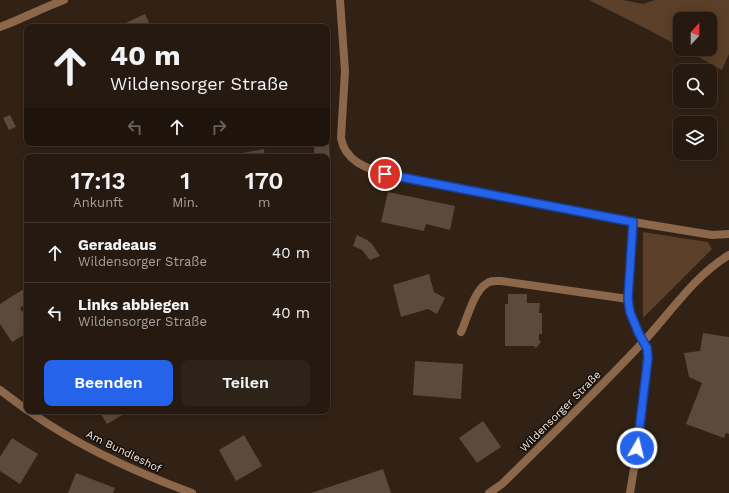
<!DOCTYPE html>
<html lang="de">
<head>
<meta charset="utf-8">
<style>
	:root { --surface:#261a10; --page:#2e2319; --text:#f1f3f6; --muted:#a4a19f; --line:#423830; --accent:#2563eb }
	body { margin:0; font-family:"Work Sans",sans-serif; background:var(--page); color:var(--text); height:100vh; display:flex; flex-direction:column; font-size:15px; white-space:nowrap }
	* { box-sizing:border-box; margin:0 }
	p { font-size:13px; color:var(--muted) }
	.icon { flex:none; width:22px; height:22px; fill:none; stroke:currentColor; stroke-width:2; stroke-linecap:round; stroke-linejoin:round }
	.map { position:relative; flex:1; overflow:hidden }
	.sheet { position:absolute; left:24px; top:154px; width:306px; height:260px; display:flex; flex-direction:column; background:var(--surface); border-radius:8px; box-shadow:0 2px 10px #0003,0 0 0 1px var(--line) }
	.sheet>* { flex:none }
	.hud { position:absolute; left:24px; top:24px; width:306px; height:122px; border-radius:8px; box-shadow:0 2px 10px #0003,0 0 0 1px var(--line); background:#261a10; color:var(--text); overflow:hidden }
	.needle { width:26px; rotate:21deg }
	.tools { position:absolute; left:673px; top:12px; display:grid; gap:8px }
	.tools a { display:grid; place-items:center; width:44px; height:44px; border-radius:8px; background:var(--surface); box-shadow:0 2px 10px #0003,0 0 0 1px var(--line); font-size:20px }
	.pin { position:absolute; display:grid; place-items:center; width:34px; height:34px; color:#fff; margin:-17px; border:2px solid #fff; border-radius:50%; box-shadow:0 1px 4px #0007 }
	.me { position:absolute; width:44px; margin:-22px; rotate:8deg; stroke-linejoin:round; filter:drop-shadow(0 0 3px #0008) }
	.turn { display:flex; align-items:center; gap:14px; height:84px; padding:0 20px; font-size:18px }
	.turn .icon { width:52px; height:52px; stroke-width:2.5 }
	.turn b { display:block; font-size:28px; line-height:34px }
	.lanes { display:flex; align-items:center; height:38px; padding:0 20px; background:#0003; justify-content:center; gap:20px; direction:ltr }
	.lanes .off { opacity:.35 }
	.eta { display:flex; justify-content:space-evenly; align-items:center; height:68px; text-align:center }
	.eta b { font-size:24px; font-weight:600; line-height:28px }
	.cta { display:flex; gap:8px; margin-top:auto; padding:8px 20px }
	.cta a { flex:1; height:46px; border-radius:8px; background:var(--accent); color:#fff; font-size:16px; font-weight:600; line-height:46px; text-align:center }
	.cta a+a { background:var(--page); color:var(--text) }
	ul { padding:0; list-style:none }
	li { display:flex; align-items:center; gap:12px; height:60px; padding:0 20px; border-top:1px solid var(--line) }
	li div { flex:1 }
	li b { display:block; font-size:15px }
	li em { font-style:normal }
	.map>svg:first-child { display:block }
	.green { fill:#5b3f28 }
	.building { fill:#5c4a3c }
	.lines { fill:none; stroke-linecap:round; stroke-linejoin:round }
	.service { stroke:#8c674a; stroke-width:8 }
	.minor { stroke:#8c674a; stroke-width:8 }
	.route-casing { stroke:#184099; stroke-width:10 }
	.route { stroke:#2563eb; stroke-width:7 }
	.labels { text-anchor:middle; stroke-width:3; stroke-linejoin:round; paint-order:stroke }
	.street-label { font-size:11px; fill:#f3e8df; stroke:#150d08 }
</style>
</head>
<body>
<div class="map">
<svg width="729" height="493" viewBox="0 0 729 493">
	<rect width="100%" height="100%" fill="#322215"/>
	<!-- green -->
	<path class="green" d="M589 0H623L643 4 655 0H729V54L722 70 684 49H710V19H680V47L649 30Z
		M643 232 708 242 712 249 643 318Z"/>
	<!-- building -->
	<path class="building" d="M145 14 151 27H117Z
		M10 115 16 127 9 130 3 118Z
		M329 144 330 159 327 160V157H314V145Z
		M264 149 265 157H227V156Z
		M388 192 455 206 450 230 426 224 424 231 381 222Z
		M357 235 367 240 372 244 380 256 370 260 362 250 353 246Z
		M429 274 434 292 445 298 437 314 428 309 401 317 393 285Z
		M27 287V303L20 308 27 318V333L12 342 0 324V304Z
		M508 294H527V303H540L539 313H542V334H539V340L541 342 536 348 534 346H505V304H508Z
		M703 333 729 337V434L726 433 724 438 686 424 702 383 689 377 684 353 700 351Z
		M415 361 463 364 461 399 413 395Z
		M99 411H129L107 424Z
		M483 421 501 447 477 463 459 438Z
		M244 435 262 466 236 481 219 450Z
		M12 438 38 454 20 484 0 471V457Z
		M383 469 391 493H311Z
		M76 473 115 488 113 493H68Z"/>
	<g class="lines">
		<!-- service -->
		<path class="service" d="M633 222 712 235 729 234
			M461 332C467 319 474 291 486 284 490 280 495 281 501 281L628 299"/>
		<!-- minor -->
		<path class="minor" d="M340 0 345 71 341 138C345 161 366 168 385 174L633 222 628 299 630 312 634 323 647 348V358L640 432 630 493
			M0 27C22 19 42 8 64 0
			M0 390 27 410
			M29 411C76 445 138 473 192 493
			M489 493 502 484C550 437 598 390 644 341 671 312 694 276 729 255"/>
	</g>
	<g class="lines">
		<!-- route casing -->
		<g class="route-casing">
			<path id="route" d="M385 174 633 222 628 299 630 312 639 334 647 348 648 358 637 448"/>
		</g>
		<!-- route -->
		<use href="#route" class="route"/>
	</g>
	<g class="labels">
		<!-- street labels -->
		<g class="street-label">
			<text transform="translate(560 411) rotate(-45)" y="4">Wildensorger Straße</text>
			<text transform="translate(124 451) rotate(26)" y="4">Am Bundleshof</text>
		</g>
	</g>
</svg>
<div class="tools">
<a><svg class="needle" viewBox="-14 -14 28 28"><path d="M0-13l5 13h-10z" fill="#e53935"/><path d="M0 13l5-13h-10z" fill="#a4a19f"/></svg></a>
<a><svg class="icon" aria-label="search" viewBox="0 0 24 24"><circle cx="10" cy="10" r="6"/><path d="M15 15l6 6"/></svg></a>
<a><svg class="icon" aria-label="layers" viewBox="0 0 24 24"><path d="M12 4l9 5-9 5-9-5zM3 14l9 5 9-5"/></svg></a>
</div>
<div class="pin" style="left:385px;top:174px;background:#d93025"><svg class="icon" aria-label="arrive" viewBox="0 0 24 24"><path d="M6 21V4h12l-3 4 3 4H6"/></svg></div>
<svg class="me" style="left:637px;top:448px" viewBox="-20 -20 40 40"><circle r="17" fill="#2563eb" stroke="#fff" stroke-width="3"/><path d="M0-11L8 9 0 5-8 9z" fill="#fff"/></svg>
<div class="hud">
<div class="turn"><svg class="icon" aria-label="ahead" viewBox="0 0 24 24"><path d="M12 20V5M6 11l6-6 6 6"/></svg><div><b>40 m</b>Wildensorger Straße</div></div>
<div class="lanes"><svg class="icon off" aria-label="left" viewBox="0 0 24 24"><path d="M17 20v-9H6M10 6l-5 5 5 5"/></svg><svg class="icon" aria-label="ahead" viewBox="0 0 24 24"><path d="M12 20V5M6 11l6-6 6 6"/></svg><svg class="icon off" aria-label="right" viewBox="0 0 24 24"><path d="M7 20v-9h11M14 6l5 5-5 5"/></svg></div>
</div>
<section class="sheet">
<div class="eta">
<div><b>17:13</b><p>Ankunft</p></div>
<div><b>1</b><p>Min.</p></div>
<div><b>170</b><p>m</p></div>
</div>
<ul>
<li><svg class="icon" aria-label="ahead" viewBox="0 0 24 24"><path d="M12 20V5M6 11l6-6 6 6"/></svg><div><b>Geradeaus</b><p>Wildensorger Straße</p></div><em>40 m</em></li>
<li><svg class="icon" aria-label="left" viewBox="0 0 24 24"><path d="M17 20v-9H6M10 6l-5 5 5 5"/></svg><div><b>Links abbiegen</b><p>Wildensorger Straße</p></div><em>40 m</em></li>
</ul>
<div class="cta"><a>Beenden</a><a>Teilen</a></div>
</section>
</div>
</body>
</html>
